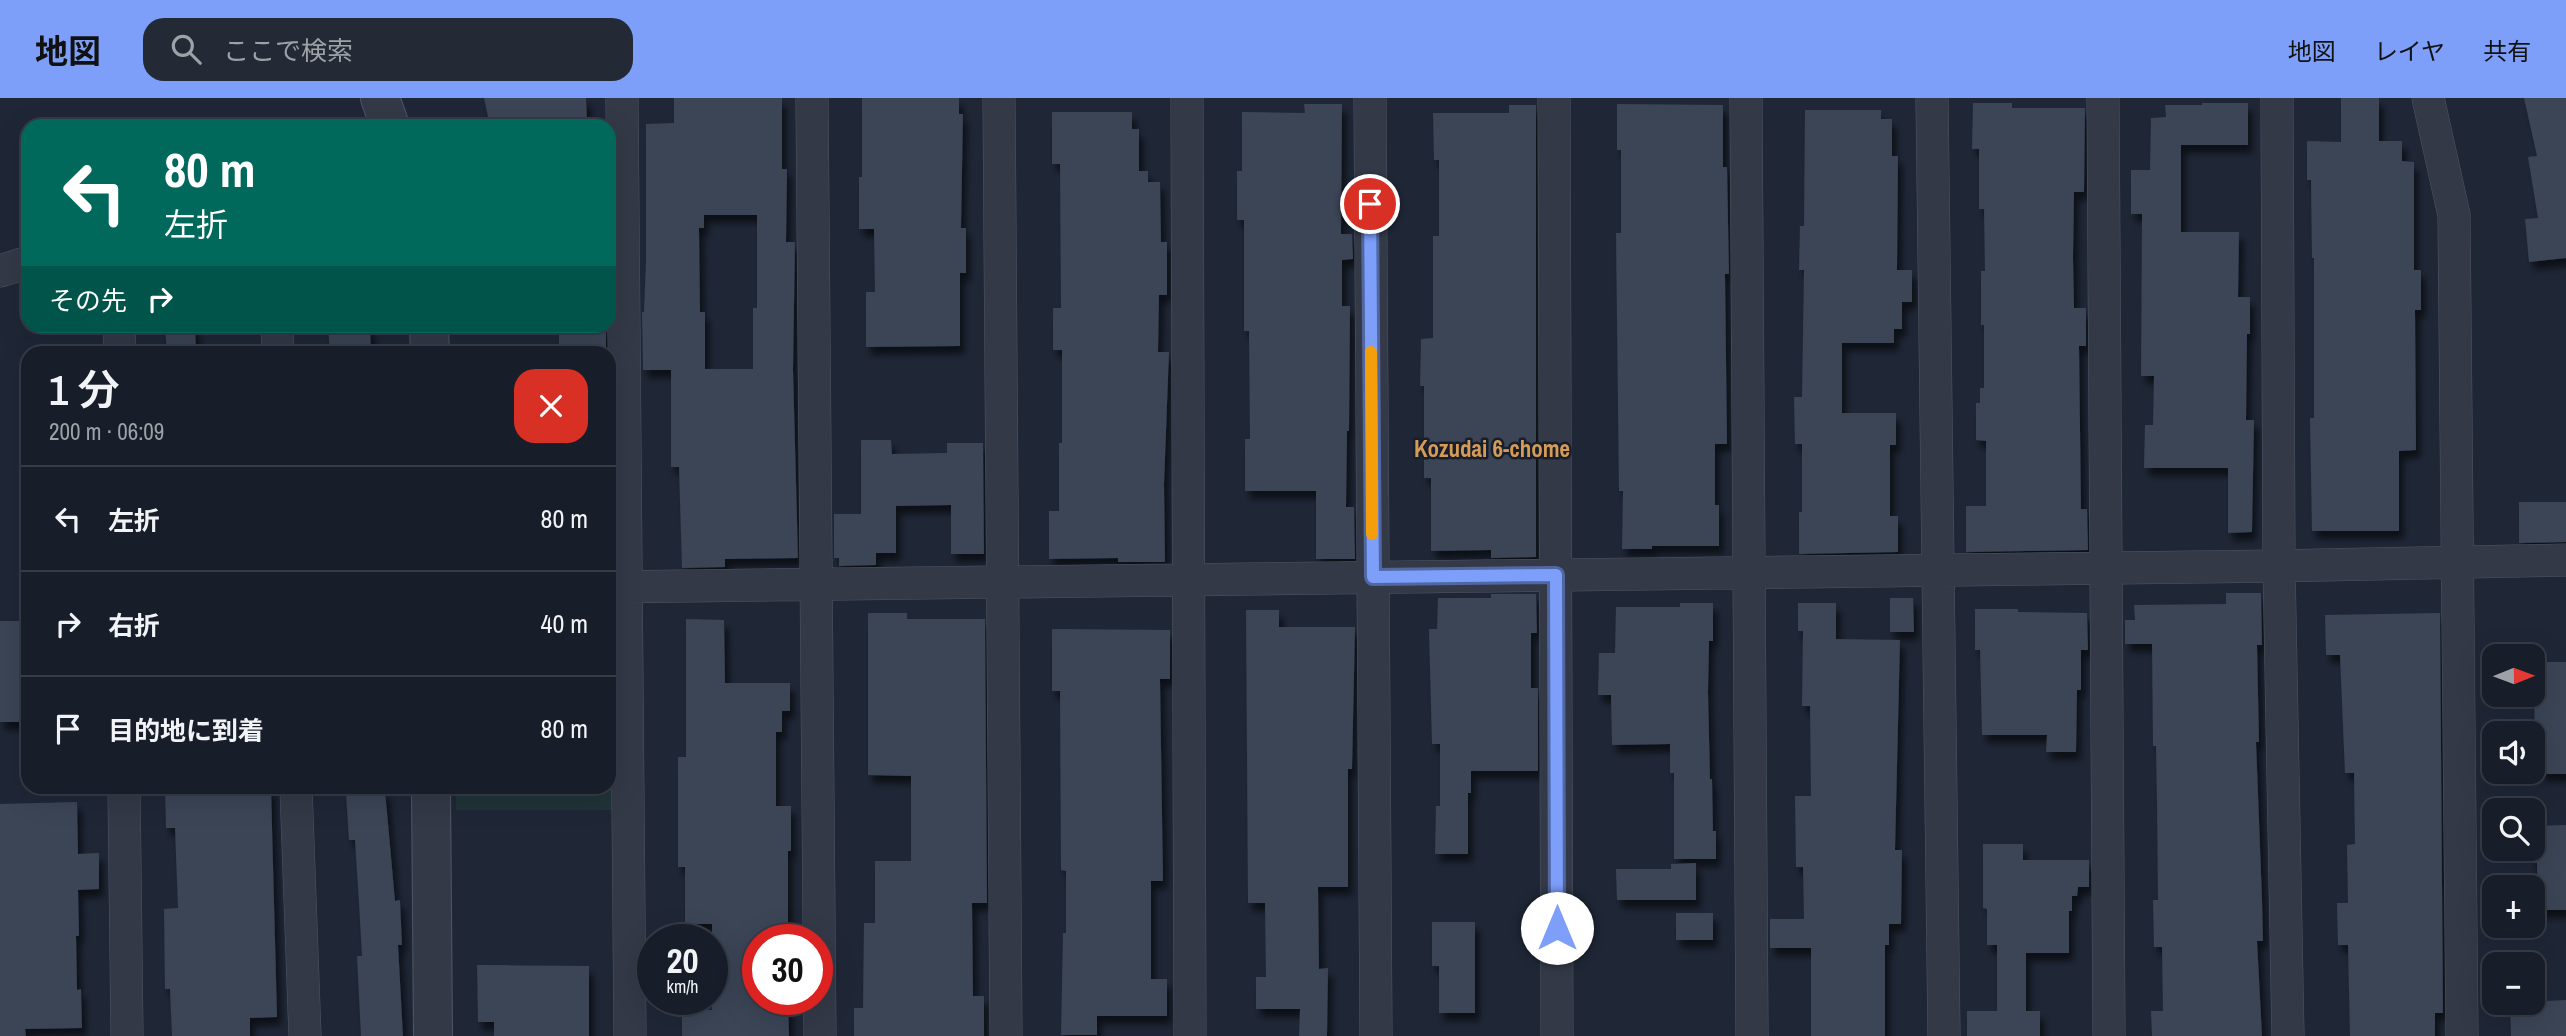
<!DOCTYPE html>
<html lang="ja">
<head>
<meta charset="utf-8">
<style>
	:root { --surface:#171d29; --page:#242a35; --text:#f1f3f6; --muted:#9ea2a8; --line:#363b46; --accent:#7d9ff9 }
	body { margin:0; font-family:"Archivo Narrow","Noto Sans JP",sans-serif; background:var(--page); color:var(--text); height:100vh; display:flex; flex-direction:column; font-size:26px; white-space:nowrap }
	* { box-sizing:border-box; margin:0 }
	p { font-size:23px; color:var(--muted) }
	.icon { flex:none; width:38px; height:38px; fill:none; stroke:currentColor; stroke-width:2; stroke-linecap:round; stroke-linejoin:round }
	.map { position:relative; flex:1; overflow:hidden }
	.drawer { position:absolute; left:21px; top:248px; width:595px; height:448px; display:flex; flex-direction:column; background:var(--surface); border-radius:21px; box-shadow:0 7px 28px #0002,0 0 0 2px var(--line) }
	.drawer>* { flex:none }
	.guide { position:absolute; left:21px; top:21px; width:595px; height:214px; border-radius:21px; box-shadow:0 7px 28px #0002,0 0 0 2px var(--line); background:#00695c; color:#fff; overflow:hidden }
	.needle { width:46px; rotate:89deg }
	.controls { position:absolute; left:2482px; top:546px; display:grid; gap:14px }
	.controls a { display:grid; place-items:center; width:63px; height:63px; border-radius:14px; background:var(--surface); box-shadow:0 7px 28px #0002,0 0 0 2px var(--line); font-size:35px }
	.speed { position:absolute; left:637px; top:826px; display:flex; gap:14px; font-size:35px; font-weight:700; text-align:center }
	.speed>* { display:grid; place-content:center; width:91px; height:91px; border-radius:50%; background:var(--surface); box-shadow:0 7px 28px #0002,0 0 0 2px var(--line); line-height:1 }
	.speed small { font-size:18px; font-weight:400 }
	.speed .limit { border:10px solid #d22; background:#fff; color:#111 }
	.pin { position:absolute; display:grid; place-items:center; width:60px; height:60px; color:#fff; margin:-30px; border:4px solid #fff; border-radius:50%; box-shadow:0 2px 7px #0007 }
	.me { position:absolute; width:77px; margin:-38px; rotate:0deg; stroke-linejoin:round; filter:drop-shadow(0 0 5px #0008) }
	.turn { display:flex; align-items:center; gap:24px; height:147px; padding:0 28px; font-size:32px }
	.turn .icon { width:91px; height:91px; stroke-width:2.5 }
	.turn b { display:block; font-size:49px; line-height:60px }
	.then { display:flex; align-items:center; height:66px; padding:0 28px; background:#0003; gap:14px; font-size:26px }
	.round { display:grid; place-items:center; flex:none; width:74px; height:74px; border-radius:21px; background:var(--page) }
	.overview { display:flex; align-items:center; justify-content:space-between; height:119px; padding:0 28px }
	h1 { font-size:42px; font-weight:600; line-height:52px }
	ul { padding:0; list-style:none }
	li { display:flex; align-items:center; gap:21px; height:105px; padding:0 28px; border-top:2px solid var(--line) }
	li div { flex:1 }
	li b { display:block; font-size:26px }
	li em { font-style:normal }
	header { display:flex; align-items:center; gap:42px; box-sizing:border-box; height:98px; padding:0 35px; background:var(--accent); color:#111 }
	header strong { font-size:33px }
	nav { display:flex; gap:38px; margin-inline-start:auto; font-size:24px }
	.search { width:490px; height:63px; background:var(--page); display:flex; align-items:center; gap:18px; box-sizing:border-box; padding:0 24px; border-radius:21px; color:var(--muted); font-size:26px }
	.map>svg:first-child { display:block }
	.green { fill:#213338 }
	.building { fill:#3b4457; fill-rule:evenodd; filter:url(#shadow) }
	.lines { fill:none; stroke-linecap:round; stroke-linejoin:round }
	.minor-casing { stroke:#505665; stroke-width:33 }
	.tertiary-casing { stroke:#505665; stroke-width:40 }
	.minor { stroke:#333947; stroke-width:32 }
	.tertiary { stroke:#333947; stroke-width:38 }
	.route-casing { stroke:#5167a2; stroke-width:18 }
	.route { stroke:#7d9ff9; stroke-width:12 }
	.slow { stroke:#f59e0b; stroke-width:12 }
	.labels { text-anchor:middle; stroke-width:5; stroke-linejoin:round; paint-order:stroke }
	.neighbourhood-label { font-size:23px; font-weight:bold; fill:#d49c57; stroke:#181e2c }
</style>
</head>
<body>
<header>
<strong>地図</strong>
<div class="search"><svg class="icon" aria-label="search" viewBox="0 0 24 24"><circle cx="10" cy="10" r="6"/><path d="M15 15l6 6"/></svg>ここで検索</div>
<nav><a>地図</a><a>レイヤ</a><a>共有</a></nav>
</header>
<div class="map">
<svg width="2566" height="938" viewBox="0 0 2566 938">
	<defs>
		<filter id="shadow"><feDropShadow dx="4.5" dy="8" stdDeviation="3.5" flood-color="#0009"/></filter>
	</defs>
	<rect width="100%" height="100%" fill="#1f2737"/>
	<!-- green -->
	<path class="green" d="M609 509H613L615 712H456V690H609Z"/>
	<!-- building -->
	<path class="building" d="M484 0H586L587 22 518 23 519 28H490Z
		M674 0H782V71H787L786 144H795L793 271 798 460 725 461V469L682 470 679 369H671V272H643L642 214H644L646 163V26L674 25ZM704 117H757V210H753V271H705V214H700L699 130H704Z
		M862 0H959V16H963L961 130H966V175H960V248L866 249V194H875L874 131H859V79H862Z
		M2341 0H2379V43H2402V63L2414 64V172H2421V212H2415L2416 352 2399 353V433H2312L2310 320H2314V160H2312L2311 82H2307V43L2341 44Z
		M2524 0H2566V160L2529 164 2525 121 2538 120 2528 59 2537 58Z
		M1973 5H2012V10H2085L2084 94H2074L2073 159 2074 210H2086V248H2079L2080 330 2081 411H2087L2088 452 1966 454V408H1986V343L1976 342V305H1980V290H1984V227H1981V173H1985L1984 111H1979V51H1972Z
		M2202 5H2248V47H2181V134H2239L2238 199H2250V236H2247L2246 322H2254L2252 434 2228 435V370H2144L2145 327H2153L2154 278H2141L2142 116H2131V72H2150L2151 20 2166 19 2165 7H2202Z
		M1304 6H1342L1341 136H1352L1353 161 1342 162V208H1350L1349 333H1347L1346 409H1354L1355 461H1316V393H1245V341H1250L1249 233H1244V122H1237V73H1242V14L1305 15Z
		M1617 6 1723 7V69H1727L1729 176H1725L1727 346H1715V407H1719V448H1652V451H1622L1623 393H1619L1616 135H1621V52H1617Z
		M1509 7H1536V459L1491 460V452L1431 453V380H1424V288H1420L1421 241 1433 240V138H1439V62H1434L1433 15H1509Z
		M1805 12H1881V21H1892V58H1898L1897 172H1912V204H1902V231H1894V245H1842V315H1896V347H1890V418H1898V454L1799 456V414H1802V346H1795L1794 299H1802L1804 172H1799L1800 128H1804Z
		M1052 14H1132V31H1139V73H1148V84H1160L1161 144H1167V197H1159L1158 254H1169L1164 386 1165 464H1118V460L1049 461V413H1059V345H1062V252H1053V210H1061L1060 66H1052Z
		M165 228H195L196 256H167Z
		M328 228H370L371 256H330Z
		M559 228H606V256H559Z
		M861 342H891L892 356 947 355V345H983L984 456H951V407L896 408V455H876V467L839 468V460H834V416H861Z
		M2519 404H2566V444L2519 445Z
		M2226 495H2261L2262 547H2257L2259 644H2256L2262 801 2263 843H2257L2262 938H2152L2151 913H2163L2162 849H2154L2153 802H2158L2157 704 2156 648H2153L2152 546H2125V522H2135L2134 507 2226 506Z
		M1491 496H1536L1537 535H1531V590H1538V673H1471V695H1468V756H1435L1436 708H1440V646H1432L1429 531H1437L1438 500H1491Z
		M1890 500H1913L1914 534H1890Z
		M1680 505H1713V543H1709L1708 594 1710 681H1712L1713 733H1716V761H1674V675H1670V646L1612 647 1611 597H1598L1599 555H1615L1616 509H1680Z
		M1798 505H1836V541L1900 542 1895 752H1902L1901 826H1889V847H1885V938H1811V850H1770V821H1804L1803 769H1796L1795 698H1811L1810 608H1802L1803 533H1798Z
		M1975 511H2018V514L2087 515 2088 552H2081V592H2077L2076 654H2046L2047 637H1982L1980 552H1975Z
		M1246 512H1279V529H1355L1352 671H1348V789H1318L1319 871 1328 870 1327 938H1299L1300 911H1256V879H1266L1265 805H1248Z
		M868 515H907V521H985L987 805H972L973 898H984V938H854V910H863L864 825H875V763H911V678L868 677Z
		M2440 515 2443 915H2435V938H2350L2348 847H2338L2337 805H2348L2347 747 2355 746 2354 675H2345L2340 557H2326L2325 517Z
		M686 521 724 522 725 585H790V613H782V634H776V708H791V753H788V842H758V901H788L789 938H682V912H712V826H685V769H678V659H686Z
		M0 523H24V624H0Z
		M1052 531 1170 532V581H1160L1163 783H1151V881H1167V918H1097V937H1061L1063 835H1066V773L1061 772 1060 593H1052Z
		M2541 564H2566V676H2540L2539 640H2535L2534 597H2541Z
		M165 690H271L277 919 250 920V938H172L170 891H165L164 811 178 810 175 730H166Z
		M385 692 395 803 400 802 402 847H398L403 938H361L357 858H362L359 805 355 742H349L346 695Z
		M77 704 78 756 99 755V791L78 792 79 838H76L77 892 81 891 82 930 25 931 26 938H0V706Z
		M2566 727V812H2538L2537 765H2532V728Z
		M1983 746H2023V762H2089V789H2078L2077 798H2072V813H2069V855H2026V913H2040V938H1967V913H1997V847H1987V811L1983 810Z
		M1696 765V802H1617L1616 771H1671V766Z
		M1676 815H1713V842H1676Z
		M1432 824H1475V915H1439V868H1432Z
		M477 867 589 868V938H494V924H478Z
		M2566 902V938H2511L2510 905Z"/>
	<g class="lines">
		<!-- minor casing -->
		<g class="minor-casing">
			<path id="minor" d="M622 0 630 938
				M812 0 820 938
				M999 0 1006 938
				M1187 0 1190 938
				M1370 0 1376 938
				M1554 0 1557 938
				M1746 0 1752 938
				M1932 0 1944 938
				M2103 0 2109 938
				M2277 0 2279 468 2288 938
				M2428 0 2454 117 2462 938
				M0 173 28 164
				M119 228 120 256
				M277 228 278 256
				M609 489 2279 468 2566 462
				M124 690 127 938
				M296 690 305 938"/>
		</g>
		<!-- tertiary casing -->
		<g class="tertiary-casing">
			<path id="tertiary" d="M380 0 390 28
				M429 228 430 256
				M431 690 433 938"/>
		</g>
		<!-- minor -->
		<use href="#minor" class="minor"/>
		<!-- tertiary -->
		<use href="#tertiary" class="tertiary"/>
	</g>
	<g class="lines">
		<!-- route casing -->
		<g class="route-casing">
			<path id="route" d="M1370 106 1373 479 1556 477 1557 830"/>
		</g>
		<!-- route -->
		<use href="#route" class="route"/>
		<!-- slow -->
		<path class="slow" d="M1371 254 1372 436"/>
	</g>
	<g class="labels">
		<!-- neighbourhood labels -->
		<g class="neighbourhood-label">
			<text x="1492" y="359">Kozudai 6-chome</text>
		</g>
	</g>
</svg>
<div class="controls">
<a><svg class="needle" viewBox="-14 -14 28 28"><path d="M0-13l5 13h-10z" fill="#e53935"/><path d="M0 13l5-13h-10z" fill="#9ea2a8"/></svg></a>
<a><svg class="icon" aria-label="sound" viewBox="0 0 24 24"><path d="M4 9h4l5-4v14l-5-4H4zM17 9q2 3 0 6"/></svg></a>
<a><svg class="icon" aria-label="search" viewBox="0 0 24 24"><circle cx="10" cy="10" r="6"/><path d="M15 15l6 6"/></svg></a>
<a>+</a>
<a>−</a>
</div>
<div class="speed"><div>20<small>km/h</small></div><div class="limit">30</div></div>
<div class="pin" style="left:1370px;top:106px;background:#d93025"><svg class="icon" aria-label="arrive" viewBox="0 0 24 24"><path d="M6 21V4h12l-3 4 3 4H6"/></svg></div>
<svg class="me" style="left:1557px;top:830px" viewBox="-20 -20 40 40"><circle r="19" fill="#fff"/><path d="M0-13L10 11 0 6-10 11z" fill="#7d9ff9"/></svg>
<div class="guide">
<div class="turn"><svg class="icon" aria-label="left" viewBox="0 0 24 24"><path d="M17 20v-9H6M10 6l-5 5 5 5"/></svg><div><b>80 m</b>左折</div></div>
<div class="then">その先<svg class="icon" aria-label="right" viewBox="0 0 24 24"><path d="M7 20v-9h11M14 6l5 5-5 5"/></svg></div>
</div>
<section class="drawer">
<div class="overview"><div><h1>1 分</h1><p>200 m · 06:09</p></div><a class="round" style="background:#d93025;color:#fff"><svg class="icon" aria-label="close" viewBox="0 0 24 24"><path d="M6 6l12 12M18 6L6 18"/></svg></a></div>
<ul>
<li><svg class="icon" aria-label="left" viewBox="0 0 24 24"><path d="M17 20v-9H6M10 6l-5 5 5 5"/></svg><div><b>左折</b></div><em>80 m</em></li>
<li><svg class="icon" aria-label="right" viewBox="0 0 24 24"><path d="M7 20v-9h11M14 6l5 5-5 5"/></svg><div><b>右折</b></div><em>40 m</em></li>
<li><svg class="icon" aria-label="arrive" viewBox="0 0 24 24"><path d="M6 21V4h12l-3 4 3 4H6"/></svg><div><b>目的地に到着</b></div><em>80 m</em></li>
</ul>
</section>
</div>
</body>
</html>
